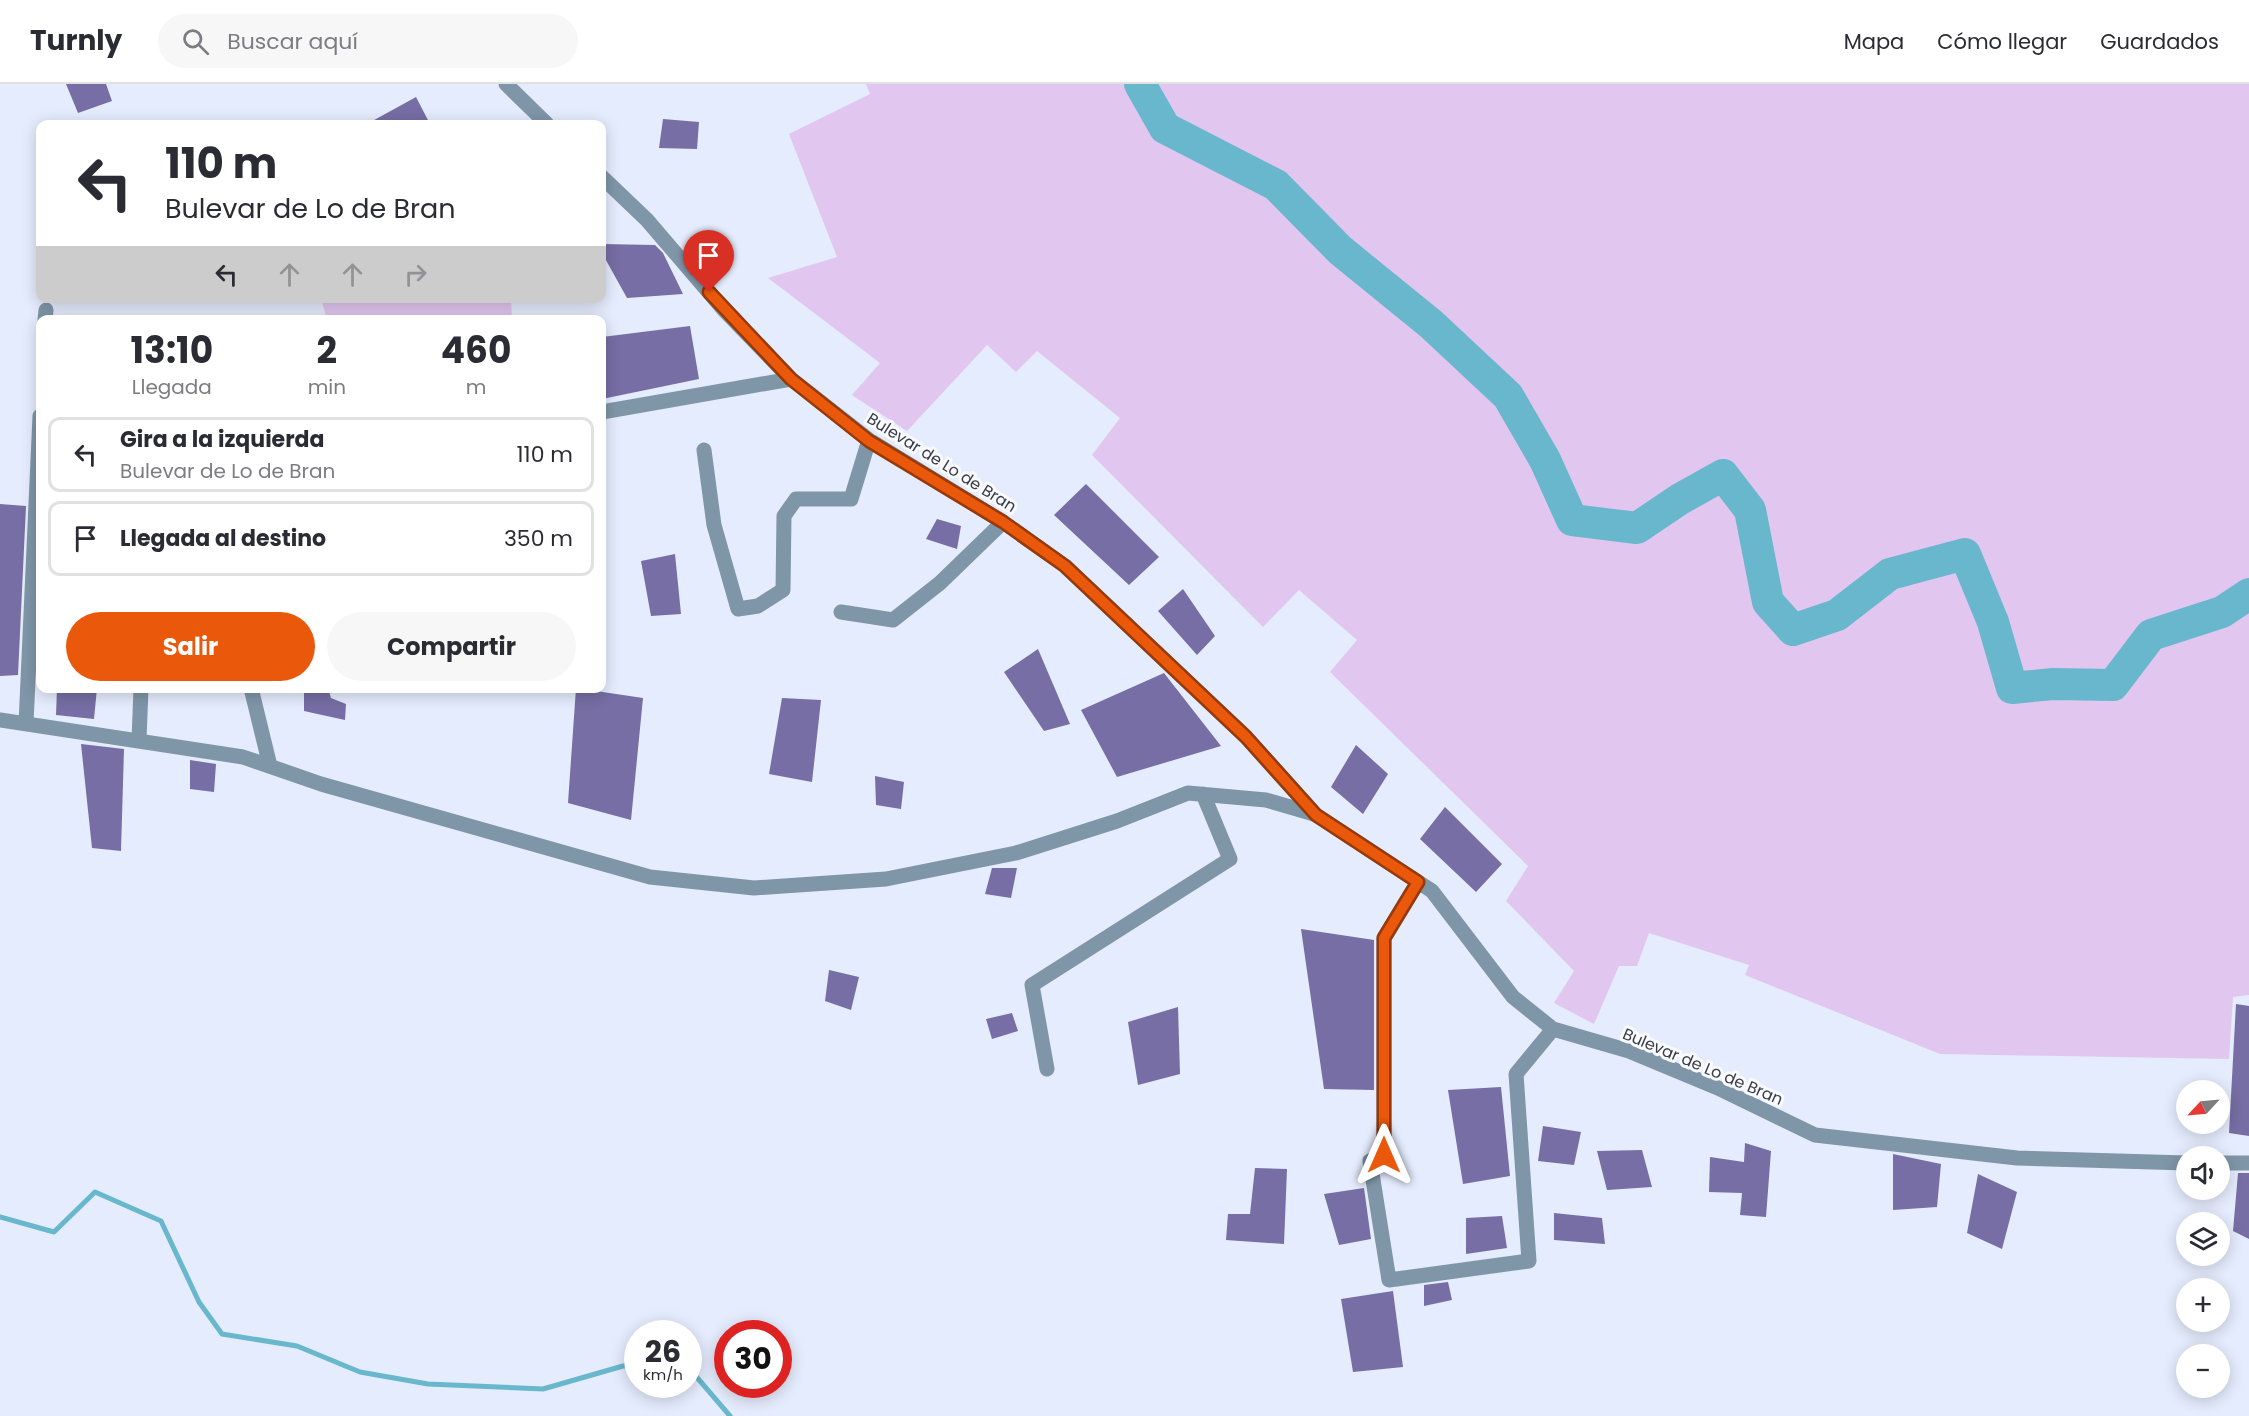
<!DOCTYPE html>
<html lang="es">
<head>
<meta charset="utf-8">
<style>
	:root { --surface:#fff; --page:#f7f7f7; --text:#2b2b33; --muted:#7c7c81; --line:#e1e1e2; --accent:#ea580c }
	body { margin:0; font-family:Poppins,sans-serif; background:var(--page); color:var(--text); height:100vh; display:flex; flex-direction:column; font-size:22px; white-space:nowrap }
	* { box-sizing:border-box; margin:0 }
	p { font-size:20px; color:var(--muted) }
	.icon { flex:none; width:33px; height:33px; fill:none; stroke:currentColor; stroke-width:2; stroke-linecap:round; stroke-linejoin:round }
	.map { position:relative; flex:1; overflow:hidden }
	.panel { position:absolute; left:36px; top:231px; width:570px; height:378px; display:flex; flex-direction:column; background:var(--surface); border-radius:12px; box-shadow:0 3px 15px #0003 }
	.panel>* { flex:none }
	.banner { position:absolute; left:36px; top:36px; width:570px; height:183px; border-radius:12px; box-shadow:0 3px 15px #0003; background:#fff; color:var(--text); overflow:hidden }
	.needle { width:39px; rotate:244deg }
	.controls { position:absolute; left:2176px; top:996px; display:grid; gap:12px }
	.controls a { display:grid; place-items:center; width:54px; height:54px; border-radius:50%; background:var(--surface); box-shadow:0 3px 15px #0003; font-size:30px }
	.speed { position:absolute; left:624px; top:1236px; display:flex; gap:12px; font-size:30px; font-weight:700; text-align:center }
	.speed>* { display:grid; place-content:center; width:78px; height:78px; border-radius:50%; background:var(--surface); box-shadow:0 3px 15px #0003; line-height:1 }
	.speed small { font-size:15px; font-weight:400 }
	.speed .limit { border:9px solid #d22; background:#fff; color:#111 }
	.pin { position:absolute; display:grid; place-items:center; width:51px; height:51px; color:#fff; margin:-62px -26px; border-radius:50% 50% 50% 0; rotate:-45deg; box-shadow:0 0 6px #0007 }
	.pin .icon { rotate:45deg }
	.me { position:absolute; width:66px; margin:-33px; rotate:0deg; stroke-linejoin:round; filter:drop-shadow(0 0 4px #0008) }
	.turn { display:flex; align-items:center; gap:21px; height:126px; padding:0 30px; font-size:27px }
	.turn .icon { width:78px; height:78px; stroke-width:2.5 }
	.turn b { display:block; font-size:42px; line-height:51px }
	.lanes { display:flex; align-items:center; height:57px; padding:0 30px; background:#0003; justify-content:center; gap:30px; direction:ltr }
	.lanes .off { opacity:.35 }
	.eta { display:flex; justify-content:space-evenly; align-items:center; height:102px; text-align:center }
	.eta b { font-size:36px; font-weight:700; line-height:42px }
	.button { display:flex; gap:12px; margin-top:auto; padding:12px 30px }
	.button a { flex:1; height:69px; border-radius:36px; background:var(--accent); color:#fff; font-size:24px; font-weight:700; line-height:69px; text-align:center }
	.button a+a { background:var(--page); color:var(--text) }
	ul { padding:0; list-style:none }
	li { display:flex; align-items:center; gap:18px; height:75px; margin:0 12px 9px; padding:0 18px; border:3px solid var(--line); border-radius:12px }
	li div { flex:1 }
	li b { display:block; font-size:22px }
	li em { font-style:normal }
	header { display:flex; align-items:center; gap:36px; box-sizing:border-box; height:84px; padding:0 30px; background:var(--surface); border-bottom:2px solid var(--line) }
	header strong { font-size:28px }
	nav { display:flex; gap:33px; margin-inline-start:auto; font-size:21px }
	.search { width:420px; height:54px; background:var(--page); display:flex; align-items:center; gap:15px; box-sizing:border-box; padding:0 21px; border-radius:33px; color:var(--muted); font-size:22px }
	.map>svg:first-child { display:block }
	.green { fill:#e1c6ef }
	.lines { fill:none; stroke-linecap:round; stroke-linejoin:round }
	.stream { stroke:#69b7cc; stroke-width:5 }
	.river { stroke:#69b7cc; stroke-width:32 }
	.building { fill:#766ea4 }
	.minor { stroke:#7f96a8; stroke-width:15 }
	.route-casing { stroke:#983908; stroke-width:15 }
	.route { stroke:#ea580c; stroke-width:10 }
	.labels { text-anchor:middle; stroke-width:6; stroke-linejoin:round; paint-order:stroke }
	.street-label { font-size:16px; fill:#393c44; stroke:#f8fafe }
</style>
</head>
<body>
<header>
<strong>Turnly</strong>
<div class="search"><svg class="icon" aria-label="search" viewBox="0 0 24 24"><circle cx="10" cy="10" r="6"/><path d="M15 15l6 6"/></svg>Buscar aquí</div>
<nav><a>Mapa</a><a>Cómo llegar</a><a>Guardados</a></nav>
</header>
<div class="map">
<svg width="2249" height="1332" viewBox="0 0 2249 1332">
	<rect width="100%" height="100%" fill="#e5ecfd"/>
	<!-- green -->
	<path class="green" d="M866 0H2249V911L2233 913 2229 975 1940 970 1745 891 1749 881 1649 849 1637 882H1619L1594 940 1554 919 1574 887 1506 817 1528 782 1330 588 1357 556 1299 506 1263 543 1092 371 1120 334 1037 267 1016 288 987 261 907 347 852 311 880 279 768 194 837 173 789 50 870 10Z
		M321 215H511L512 235H327Z"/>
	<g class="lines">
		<!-- stream -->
		<path class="stream" d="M0 1133 54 1148 95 1108 161 1137 199 1218 222 1250 297 1262 360 1288 428 1300 543 1305 623 1282H638
			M688 1283 730 1332"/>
		<!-- river -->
		<path class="river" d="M1140 0 1165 44 1276 101 1340 166 1431 240 1508 312 1545 376 1572 436 1637 444 1680 415 1723 391 1750 426 1768 518 1793 546 1837 531 1890 490 1965 470 1993 538 2012 604 2053 600 2113 601 2151 551 2222 528 2249 510"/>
	</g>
	<!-- building -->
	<path class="building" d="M66 0H106L112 17 78 29Z
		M416 13 430 40H367Z
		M663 35 699 38 697 65 659 64Z
		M602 160 655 161 663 169 683 210 627 214 602 169Z
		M690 242 699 295 602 315V253Z
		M1086 400 1159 473 1129 501 1054 431Z
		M0 420 26 422 18 591 0 592Z
		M937 435 961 442 957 465 926 455Z
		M675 470 681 530 651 532 641 477Z
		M1183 505 1215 552 1197 571 1158 527Z
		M1038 565 1070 640 1044 647 1004 588Z
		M1164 589 1221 662 1117 693 1081 626Z
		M57 604H97L94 635 56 631Z
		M304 604H328L331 614 346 620 345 636 304 627Z
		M576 604 643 614 631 736 568 719Z
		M782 614 821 616 812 698 769 690Z
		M81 660 124 665 121 767 92 764Z
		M1356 661 1388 690 1363 730 1331 703Z
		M190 676 216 680 214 708 190 705Z
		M875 692 904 698 901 725 876 721Z
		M1445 723 1502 780 1476 808 1420 755Z
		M992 784H1017L1011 814 985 810Z
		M1301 845 1374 856V1006L1324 1005Z
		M829 886 859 893 851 926 825 917Z
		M2236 920 2249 922V1052L2229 1049Z
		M1178 923 1180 990 1138 1001 1128 938Z
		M1012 929 1018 947 992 955 986 935Z
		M1501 1003 1510 1092 1463 1100 1448 1006Z
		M1543 1042 1581 1048 1574 1081 1538 1077Z
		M1745 1059 1771 1067 1766 1133 1740 1131 1742 1109 1709 1108 1710 1073 1744 1078Z
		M1642 1066 1652 1103 1607 1106 1597 1067Z
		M1893 1070 1941 1080 1937 1123 1893 1126Z
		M1255 1084 1287 1085 1284 1160 1226 1156 1228 1130H1250Z
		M2238 1089H2249V1155L2233 1147Z
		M1978 1090 2017 1108 2002 1165 1967 1149Z
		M1364 1104 1371 1155 1339 1161 1324 1110Z
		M1554 1129 1602 1134 1605 1160 1554 1156Z
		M1502 1132 1507 1164 1466 1170V1134Z
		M1448 1198 1452 1216 1424 1222V1201Z
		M1393 1207 1403 1283 1353 1288 1341 1215Z"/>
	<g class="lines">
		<!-- minor -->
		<path class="minor" d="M506 0 547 40
			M602 93 647 136 725 227 791 295 869 356 1003 438 1065 482 1246 653 1316 731 1432 807 1513 913 1553 945 1629 967 1718 1004 1815 1051 2017 1074 2187 1079
			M45 236 46 226
			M602 328 791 295
			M704 366 714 441 738 525 758 522 783 506 784 432 796 415H851L869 356
			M841 528 893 536 940 499 1003 438
			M251 604 270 682
			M0 636 243 673 321 700 650 793 754 804 886 795 1016 769 1117 737 1188 709 1266 716 1314 730
			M26 640 40 332
			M139 656 141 604
			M1418 798 1384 854V1071L1370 1077 1389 1196 1529 1177 1516 990 1553 945
			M1047 985 1032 901 1230 775 1203 710
			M2220 1079H2249"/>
	</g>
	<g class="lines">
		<!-- route casing -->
		<g class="route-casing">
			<path id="route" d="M709 208 791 295 869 357 1003 438 1065 482 1246 653 1316 731 1418 798 1384 854V1071"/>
		</g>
		<!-- route -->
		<use href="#route" class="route"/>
	</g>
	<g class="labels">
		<!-- street labels -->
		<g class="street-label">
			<text transform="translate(942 378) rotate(32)" y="6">Bulevar de Lo de Bran</text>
			<text transform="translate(1703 982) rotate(23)" y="6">Bulevar de Lo de Bran</text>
		</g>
	</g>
</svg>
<div class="controls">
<a><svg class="needle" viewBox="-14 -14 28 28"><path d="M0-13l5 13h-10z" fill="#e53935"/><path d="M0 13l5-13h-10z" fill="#7c7c81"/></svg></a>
<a><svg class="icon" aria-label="sound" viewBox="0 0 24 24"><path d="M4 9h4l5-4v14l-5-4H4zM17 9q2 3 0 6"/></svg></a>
<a><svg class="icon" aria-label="layers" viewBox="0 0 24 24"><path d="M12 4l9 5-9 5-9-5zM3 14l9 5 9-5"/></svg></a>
<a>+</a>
<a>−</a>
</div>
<div class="speed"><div>26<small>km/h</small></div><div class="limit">30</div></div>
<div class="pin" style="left:709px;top:208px;background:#d93025"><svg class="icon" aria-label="arrive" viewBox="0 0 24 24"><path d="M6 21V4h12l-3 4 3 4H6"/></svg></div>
<svg class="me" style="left:1384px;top:1071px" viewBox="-20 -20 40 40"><path d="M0-17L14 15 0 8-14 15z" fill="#ea580c" stroke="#fff" stroke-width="4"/></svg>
<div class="banner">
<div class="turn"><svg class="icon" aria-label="left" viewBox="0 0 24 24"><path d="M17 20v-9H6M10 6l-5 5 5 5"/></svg><div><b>110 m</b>Bulevar de Lo de Bran</div></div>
<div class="lanes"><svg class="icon" aria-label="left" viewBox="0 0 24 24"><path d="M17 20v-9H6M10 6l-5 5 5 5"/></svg><svg class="icon off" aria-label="ahead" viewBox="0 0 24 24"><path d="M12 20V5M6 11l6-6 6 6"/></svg><svg class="icon off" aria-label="ahead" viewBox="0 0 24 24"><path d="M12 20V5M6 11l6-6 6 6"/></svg><svg class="icon off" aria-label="right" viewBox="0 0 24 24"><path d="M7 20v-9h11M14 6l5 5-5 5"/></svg></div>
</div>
<section class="panel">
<div class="eta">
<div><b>13:10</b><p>Llegada</p></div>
<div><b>2</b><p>min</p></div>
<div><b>460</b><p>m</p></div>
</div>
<ul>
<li><svg class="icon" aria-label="left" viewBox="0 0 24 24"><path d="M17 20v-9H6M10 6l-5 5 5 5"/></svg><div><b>Gira a la izquierda</b><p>Bulevar de Lo de Bran</p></div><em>110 m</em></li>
<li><svg class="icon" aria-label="arrive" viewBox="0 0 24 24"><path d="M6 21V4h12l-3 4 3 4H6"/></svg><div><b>Llegada al destino</b></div><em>350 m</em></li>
</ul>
<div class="button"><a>Salir</a><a>Compartir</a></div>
</section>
</div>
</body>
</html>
